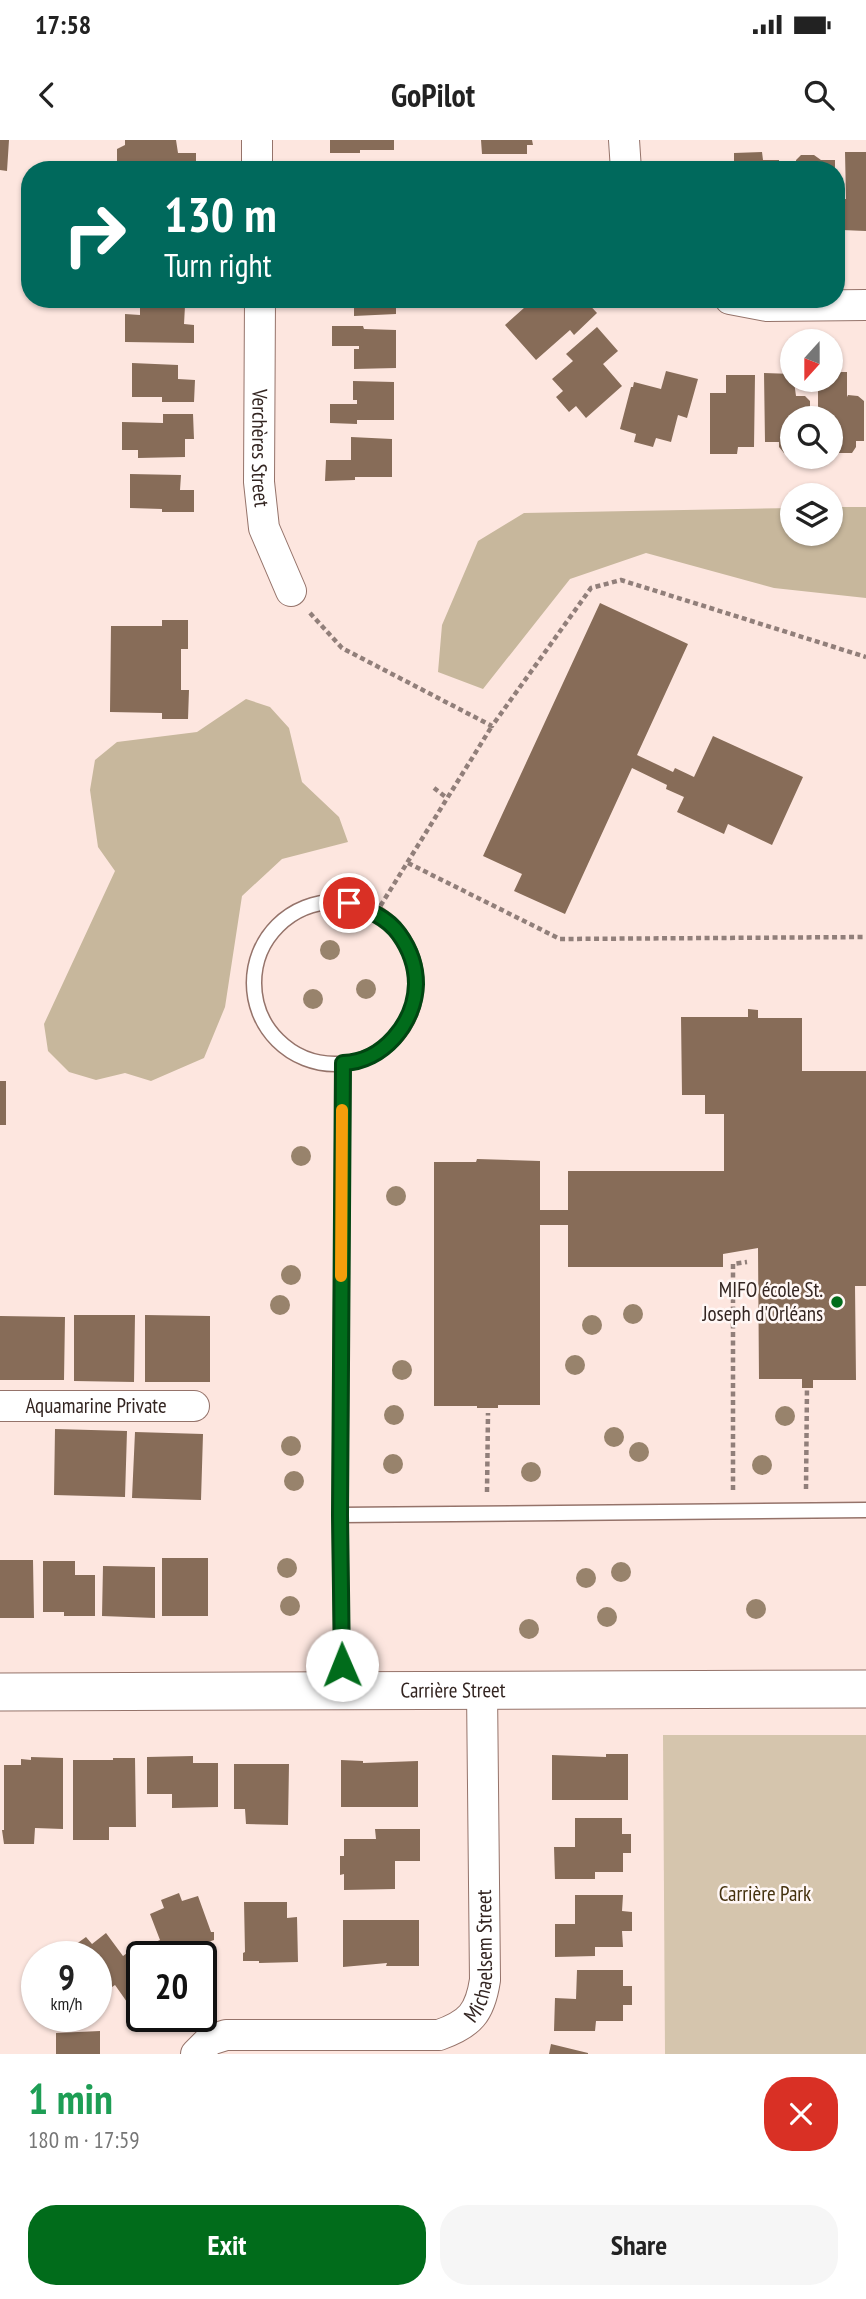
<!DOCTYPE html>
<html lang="en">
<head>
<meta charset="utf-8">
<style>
	:root { --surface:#fff; --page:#f6f6f6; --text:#222; --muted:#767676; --accent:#016c1b }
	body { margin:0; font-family:"PT Sans Narrow",sans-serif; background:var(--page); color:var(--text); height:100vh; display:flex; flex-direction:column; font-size:26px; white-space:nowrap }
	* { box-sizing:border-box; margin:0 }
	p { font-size:23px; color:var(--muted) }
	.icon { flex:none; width:38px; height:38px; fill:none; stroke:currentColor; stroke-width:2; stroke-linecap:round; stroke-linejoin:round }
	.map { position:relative; height:1914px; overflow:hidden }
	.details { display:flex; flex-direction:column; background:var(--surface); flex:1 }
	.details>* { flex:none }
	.guide { position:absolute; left:21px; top:21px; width:824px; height:147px; border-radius:28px; box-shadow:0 2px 5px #0004; background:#00695c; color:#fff; overflow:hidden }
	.needle { width:46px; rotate:201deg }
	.tools { position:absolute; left:780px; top:189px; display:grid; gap:14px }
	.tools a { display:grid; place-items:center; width:63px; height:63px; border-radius:50%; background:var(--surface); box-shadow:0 2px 5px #0004; font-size:35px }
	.speed { position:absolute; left:21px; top:1801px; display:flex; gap:14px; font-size:35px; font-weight:700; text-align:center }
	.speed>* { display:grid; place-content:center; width:91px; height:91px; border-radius:50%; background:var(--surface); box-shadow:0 2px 5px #0004; line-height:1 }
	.speed small { font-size:18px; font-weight:400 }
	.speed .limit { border:4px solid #111; border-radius:10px; background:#fff; color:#111 }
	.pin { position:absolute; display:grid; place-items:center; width:60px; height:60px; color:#fff; margin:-30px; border:4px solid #fff; border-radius:50%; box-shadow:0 2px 7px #0007 }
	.me { position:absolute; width:77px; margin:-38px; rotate:359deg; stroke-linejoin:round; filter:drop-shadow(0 0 5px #0008) }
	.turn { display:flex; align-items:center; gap:24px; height:147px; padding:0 28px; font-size:32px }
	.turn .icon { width:91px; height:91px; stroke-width:2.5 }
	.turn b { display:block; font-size:49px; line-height:60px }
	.round { display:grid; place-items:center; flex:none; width:74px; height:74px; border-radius:28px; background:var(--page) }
	.summary { display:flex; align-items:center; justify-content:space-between; height:119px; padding:0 28px }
	h1 { font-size:42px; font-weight:700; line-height:52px; color:#1e9e55 }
	.action { display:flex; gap:14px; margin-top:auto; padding:14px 28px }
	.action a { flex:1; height:80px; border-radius:28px; background:var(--accent); color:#fff; font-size:28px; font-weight:700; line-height:80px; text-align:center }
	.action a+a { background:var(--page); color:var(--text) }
	.status { display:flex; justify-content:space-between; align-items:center; height:49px; padding:0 35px; background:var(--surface); direction:ltr }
	.status svg { height:19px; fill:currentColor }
	header { display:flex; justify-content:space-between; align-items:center; height:91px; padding:0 28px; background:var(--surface); font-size:32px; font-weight:700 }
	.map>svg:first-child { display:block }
	.green { fill:#d5c5ad }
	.forest { fill:#c7b79c }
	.building { fill:#876c58 }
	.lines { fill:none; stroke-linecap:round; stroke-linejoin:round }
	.service-casing { stroke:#95736a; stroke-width:17 }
	.minor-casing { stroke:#95736a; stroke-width:32 }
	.tertiary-casing { stroke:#95736a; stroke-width:39 }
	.path { stroke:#917f7a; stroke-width:4.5; stroke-dasharray:5 3.5; stroke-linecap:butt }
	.service { stroke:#fff; stroke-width:14 }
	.minor { stroke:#fff; stroke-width:30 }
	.tertiary { stroke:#fff; stroke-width:37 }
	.tree { fill:#98836c }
	.route-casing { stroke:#014612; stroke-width:18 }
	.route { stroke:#016c1b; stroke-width:12 }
	.slow { stroke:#f59e0b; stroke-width:12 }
	.poi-dot { fill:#016c1b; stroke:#fff7f5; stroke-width:2.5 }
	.labels { text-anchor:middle; stroke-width:5; stroke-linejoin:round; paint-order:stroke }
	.street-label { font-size:21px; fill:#332521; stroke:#fff7f5 }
	.poi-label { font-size:21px; fill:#332521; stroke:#fff7f5; text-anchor:end }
	.park-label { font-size:21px; fill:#45320e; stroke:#fff7f5 }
</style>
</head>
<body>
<div class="status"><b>17:58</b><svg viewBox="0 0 49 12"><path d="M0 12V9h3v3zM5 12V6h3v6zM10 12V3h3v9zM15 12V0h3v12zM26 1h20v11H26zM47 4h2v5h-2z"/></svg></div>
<header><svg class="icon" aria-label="back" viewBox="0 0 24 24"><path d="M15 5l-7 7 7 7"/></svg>GoPilot<svg class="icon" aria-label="search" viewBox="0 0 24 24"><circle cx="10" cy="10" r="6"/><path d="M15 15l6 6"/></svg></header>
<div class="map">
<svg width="866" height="1914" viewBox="0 0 866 1914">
	<rect width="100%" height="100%" fill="#fde6df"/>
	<!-- green -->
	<path class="green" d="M663 1595H866V1914H665Z"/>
	<!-- forest -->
	<path class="forest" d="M831 367H866V458L774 448 646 413 570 439 483 549 438 532 442 485 478 401 524 373 793 368V394H831Z
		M246 559 270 567 289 588 302 642 339 677 348 702 282 719 242 756 225 867 204 918 151 941 125 933 96 940 69 932 48 911 44 884 115 731 98 707 90 650 95 620 117 602 197 592Z"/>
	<!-- building -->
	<path class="building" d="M0 0H9L7 31 0 30Z
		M125 0H176L178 13H196V30L121 29 117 25V9L125 5Z
		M330 0H394V10H360V13H330Z
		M481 0H532L533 5H527V14H482Z
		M762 12 763 20H779V30H734V13Z
		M845 12H866V91L842 90V59H846Z
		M801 15H814L821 20H835V30H788V27H796V20Z
		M352 23 393 24V30H352Z
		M485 23 556 24V30H485Z
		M354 159H396V174L354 176Z
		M534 159H556L561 165 567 159H584L597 173 574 195 570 190 536 220 505 185Z
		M140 165 185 166 184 184 194 185V203L125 202V174L140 175Z
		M332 186H363L364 189 396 190V228L354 229V209H359V206H332Z
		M597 187 618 211 603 224 622 246 586 278 576 266 569 272 556 257 563 251 552 239 573 221 566 214Z
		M132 223 178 225V239L195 240 194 262H162V257H132Z
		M666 231 698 239 687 278 678 275 671 302 656 298 653 307 634 302 636 294 620 289 631 247H633L634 242 661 249Z
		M831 232H847V257L848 255 858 256 864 261V301H856V307L852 313H839L834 307V301H831V278H818V240H831Z
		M764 233 793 234 796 256H805L810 261V278H793V313H784L779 307V302H765Z
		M726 235H755L754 307H738L737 314H710V253H726Z
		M353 241 394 242V280H357V284L330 283V264H357V260H353Z
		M163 274H193L194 299H185V317L138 318V310H122V282L163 283Z
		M351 297 392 299V337H355V340L325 341 326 320H351Z
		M130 334 181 335 180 350H194V372H162V369L130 368Z
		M600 463 688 504 637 615 673 632 675 628 694 637 713 596 803 637 772 705 728 684 724 694 677 672 684 657 666 649 667 645 632 628 565 774 514 751 522 734 483 716Z
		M162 480H188V509H181V550H189L188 579H162V573L110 572 111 486H162Z
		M748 869 758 870V878H802V931H866V1146H855L856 1240H813V1248H802V1239H759L758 1108 723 1114V1127H568V1085H540V1265H498V1268H477V1266H434V1022H476L477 1019 540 1021V1070H568V1031H724V974H705V955H682L681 877H748Z
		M0 941H6V985H0Z
		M74 1175H135L134 1242 74 1241Z
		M145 1175 210 1176V1242H145Z
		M0 1176 65 1177 64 1240H0Z
		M55 1289 127 1291 125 1357 54 1355Z
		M135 1292 203 1294 201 1360 132 1358Z
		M162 1418H208V1476H162Z
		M0 1420H33L34 1478H0Z
		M43 1421H75V1435H95V1476H64V1472H43Z
		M103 1426 155 1427V1478L102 1476Z
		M606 1614H628V1660H552V1615L606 1617Z
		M193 1616V1623H218V1667L172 1668V1654H147V1617Z
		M31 1617 63 1618V1689L35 1688 34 1704H4L2 1690H4V1625H21V1619L31 1620Z
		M113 1618H135L136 1687H109V1700H73V1620H113Z
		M341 1620 363 1621V1623L418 1621V1667H341Z
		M234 1624H289L288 1685 246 1684 245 1669H234Z
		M575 1678H622V1694H631V1713H623V1732H595V1739H555L554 1707H575Z
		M375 1689H420V1721H395V1749L344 1750V1734L340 1735V1716H344V1699H376Z
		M179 1753 182 1761 198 1756 211 1792H214V1800L188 1809 191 1816H156L151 1804 160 1800 150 1774 164 1768 161 1760Z
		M575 1755H623L622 1771 632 1772V1791H622L623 1807H595V1816L555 1817V1784H575Z
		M244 1762H287V1778L297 1777 298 1822 259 1823V1821H243V1813L245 1812Z
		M343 1780H419V1826H386L387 1823 343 1827Z
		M106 1793 123 1816 130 1811 142 1828V1852L127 1862 115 1845 96 1858V1816H74L77 1814 72 1807 86 1797 92 1804Z
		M577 1830H623V1846H632V1865H623V1881H596L595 1891H554L555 1858 576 1859Z
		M100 1891V1914H56V1893Z
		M551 1904 588 1913V1914H549Z"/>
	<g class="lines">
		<!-- service casing -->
		<g class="service-casing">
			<path id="service" d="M254 843a81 81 0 1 1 162 0a81 81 0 1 1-162 0Z
				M340 1375 866 1370
				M342 1551 340 1375 343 923"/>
		</g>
		<!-- minor casing -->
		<g class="minor-casing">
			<g id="minor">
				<path d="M257 0V30"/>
				<path d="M624 0 626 30"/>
				<path id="s1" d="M260 159 259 342 264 388 291 451"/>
				<path d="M730 159 767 166 866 165"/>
				<path id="s2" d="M0 1266H194"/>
				<path id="s3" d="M196 1914 210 1900 226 1895H439C470 1884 480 1873 485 1840L482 1549"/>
			</g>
		</g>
		<!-- tertiary casing -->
		<g class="tertiary-casing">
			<g id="tertiary">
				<path id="s4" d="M0 1552 866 1549"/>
			</g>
		</g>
		<!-- path -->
		<path class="path" d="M310 473 342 508 492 586 591 448 621 440 866 517
			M434 648 447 658
			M408 723 560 799 866 797
			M376 773 492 586
			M806 1349 807 1247
			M733 1350V1124L747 1122
			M487 1352 488 1273"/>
		<!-- service -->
		<use href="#service" class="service"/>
		<!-- minor -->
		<use href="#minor" class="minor"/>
		<!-- tertiary -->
		<use href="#tertiary" class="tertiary"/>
	</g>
	<!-- trees -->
	<g class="tree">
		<circle cx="330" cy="810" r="10"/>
		<circle cx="366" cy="849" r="10"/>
		<circle cx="313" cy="859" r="10"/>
		<circle cx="301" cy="1016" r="10"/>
		<circle cx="396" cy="1056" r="10"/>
		<circle cx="291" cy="1135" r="10"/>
		<circle cx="280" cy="1165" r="10"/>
		<circle cx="633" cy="1174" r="10"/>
		<circle cx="592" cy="1185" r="10"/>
		<circle cx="575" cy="1225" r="10"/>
		<circle cx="402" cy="1230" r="10"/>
		<circle cx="394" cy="1275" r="10"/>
		<circle cx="785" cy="1276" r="10"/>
		<circle cx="614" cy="1297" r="10"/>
		<circle cx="291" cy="1306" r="10"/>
		<circle cx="639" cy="1312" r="10"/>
		<circle cx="393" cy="1324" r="10"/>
		<circle cx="762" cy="1325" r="10"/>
		<circle cx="531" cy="1332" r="10"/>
		<circle cx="294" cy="1341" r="10"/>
		<circle cx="287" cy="1428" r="10"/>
		<circle cx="621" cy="1432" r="10"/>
		<circle cx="586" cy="1438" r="10"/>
		<circle cx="290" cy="1466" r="10"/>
		<circle cx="756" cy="1469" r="10"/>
		<circle cx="607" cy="1477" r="10"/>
		<circle cx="529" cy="1489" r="10"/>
	</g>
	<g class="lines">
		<!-- route casing -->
		<g class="route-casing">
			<path id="route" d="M342 1525 340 1375 343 923C383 922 415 883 416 844 416 826 409 808 399 794 387 777 368 770 349 763"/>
		</g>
		<!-- route -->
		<use href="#route" class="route"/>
		<!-- slow -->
		<path class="slow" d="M341 1136 342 970"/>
	</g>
	<!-- markers -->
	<circle class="poi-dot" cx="837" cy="1162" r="7"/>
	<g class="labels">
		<!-- street labels -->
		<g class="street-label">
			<text dy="7" stroke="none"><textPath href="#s1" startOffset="149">Verchères Street</textPath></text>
			<text dy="7" stroke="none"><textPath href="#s2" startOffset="96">Aquamarine Private</textPath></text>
			<text dy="7" stroke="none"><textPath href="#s4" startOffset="453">Carrière Street</textPath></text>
			<text dy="7" stroke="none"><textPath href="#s3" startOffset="350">Michaelsem Street</textPath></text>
		</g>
		<!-- poi labels -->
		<g class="poi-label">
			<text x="823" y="1157">MIFO école St.<tspan x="823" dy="24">Joseph d'Orléans</tspan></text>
		</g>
		<!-- park labels -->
		<g class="park-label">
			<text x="765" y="1761">Carrière Park</text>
		</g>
	</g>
</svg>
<div class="tools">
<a><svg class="needle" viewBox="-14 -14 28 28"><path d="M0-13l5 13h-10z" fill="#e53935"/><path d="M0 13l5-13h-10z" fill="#767676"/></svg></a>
<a><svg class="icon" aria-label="search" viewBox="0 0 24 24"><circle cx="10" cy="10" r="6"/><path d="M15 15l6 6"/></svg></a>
<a><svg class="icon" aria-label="layers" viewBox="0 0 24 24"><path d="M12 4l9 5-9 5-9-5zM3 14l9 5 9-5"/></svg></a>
</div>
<div class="speed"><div>9<small>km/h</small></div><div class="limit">20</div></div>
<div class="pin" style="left:349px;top:763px;background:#d93025"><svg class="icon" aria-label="arrive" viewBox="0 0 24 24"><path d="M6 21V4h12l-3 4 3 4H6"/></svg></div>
<svg class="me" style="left:342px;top:1525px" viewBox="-20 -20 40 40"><circle r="19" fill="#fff"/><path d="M0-13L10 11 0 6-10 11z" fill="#016c1b"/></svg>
<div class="guide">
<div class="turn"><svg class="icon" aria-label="right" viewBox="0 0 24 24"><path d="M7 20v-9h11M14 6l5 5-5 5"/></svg><div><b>130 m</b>Turn right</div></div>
</div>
</div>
<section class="details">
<div class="summary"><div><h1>1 min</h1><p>180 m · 17:59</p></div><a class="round" style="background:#d93025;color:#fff"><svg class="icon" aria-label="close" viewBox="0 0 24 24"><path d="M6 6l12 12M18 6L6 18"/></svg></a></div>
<div class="action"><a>Exit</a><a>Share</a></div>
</section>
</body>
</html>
